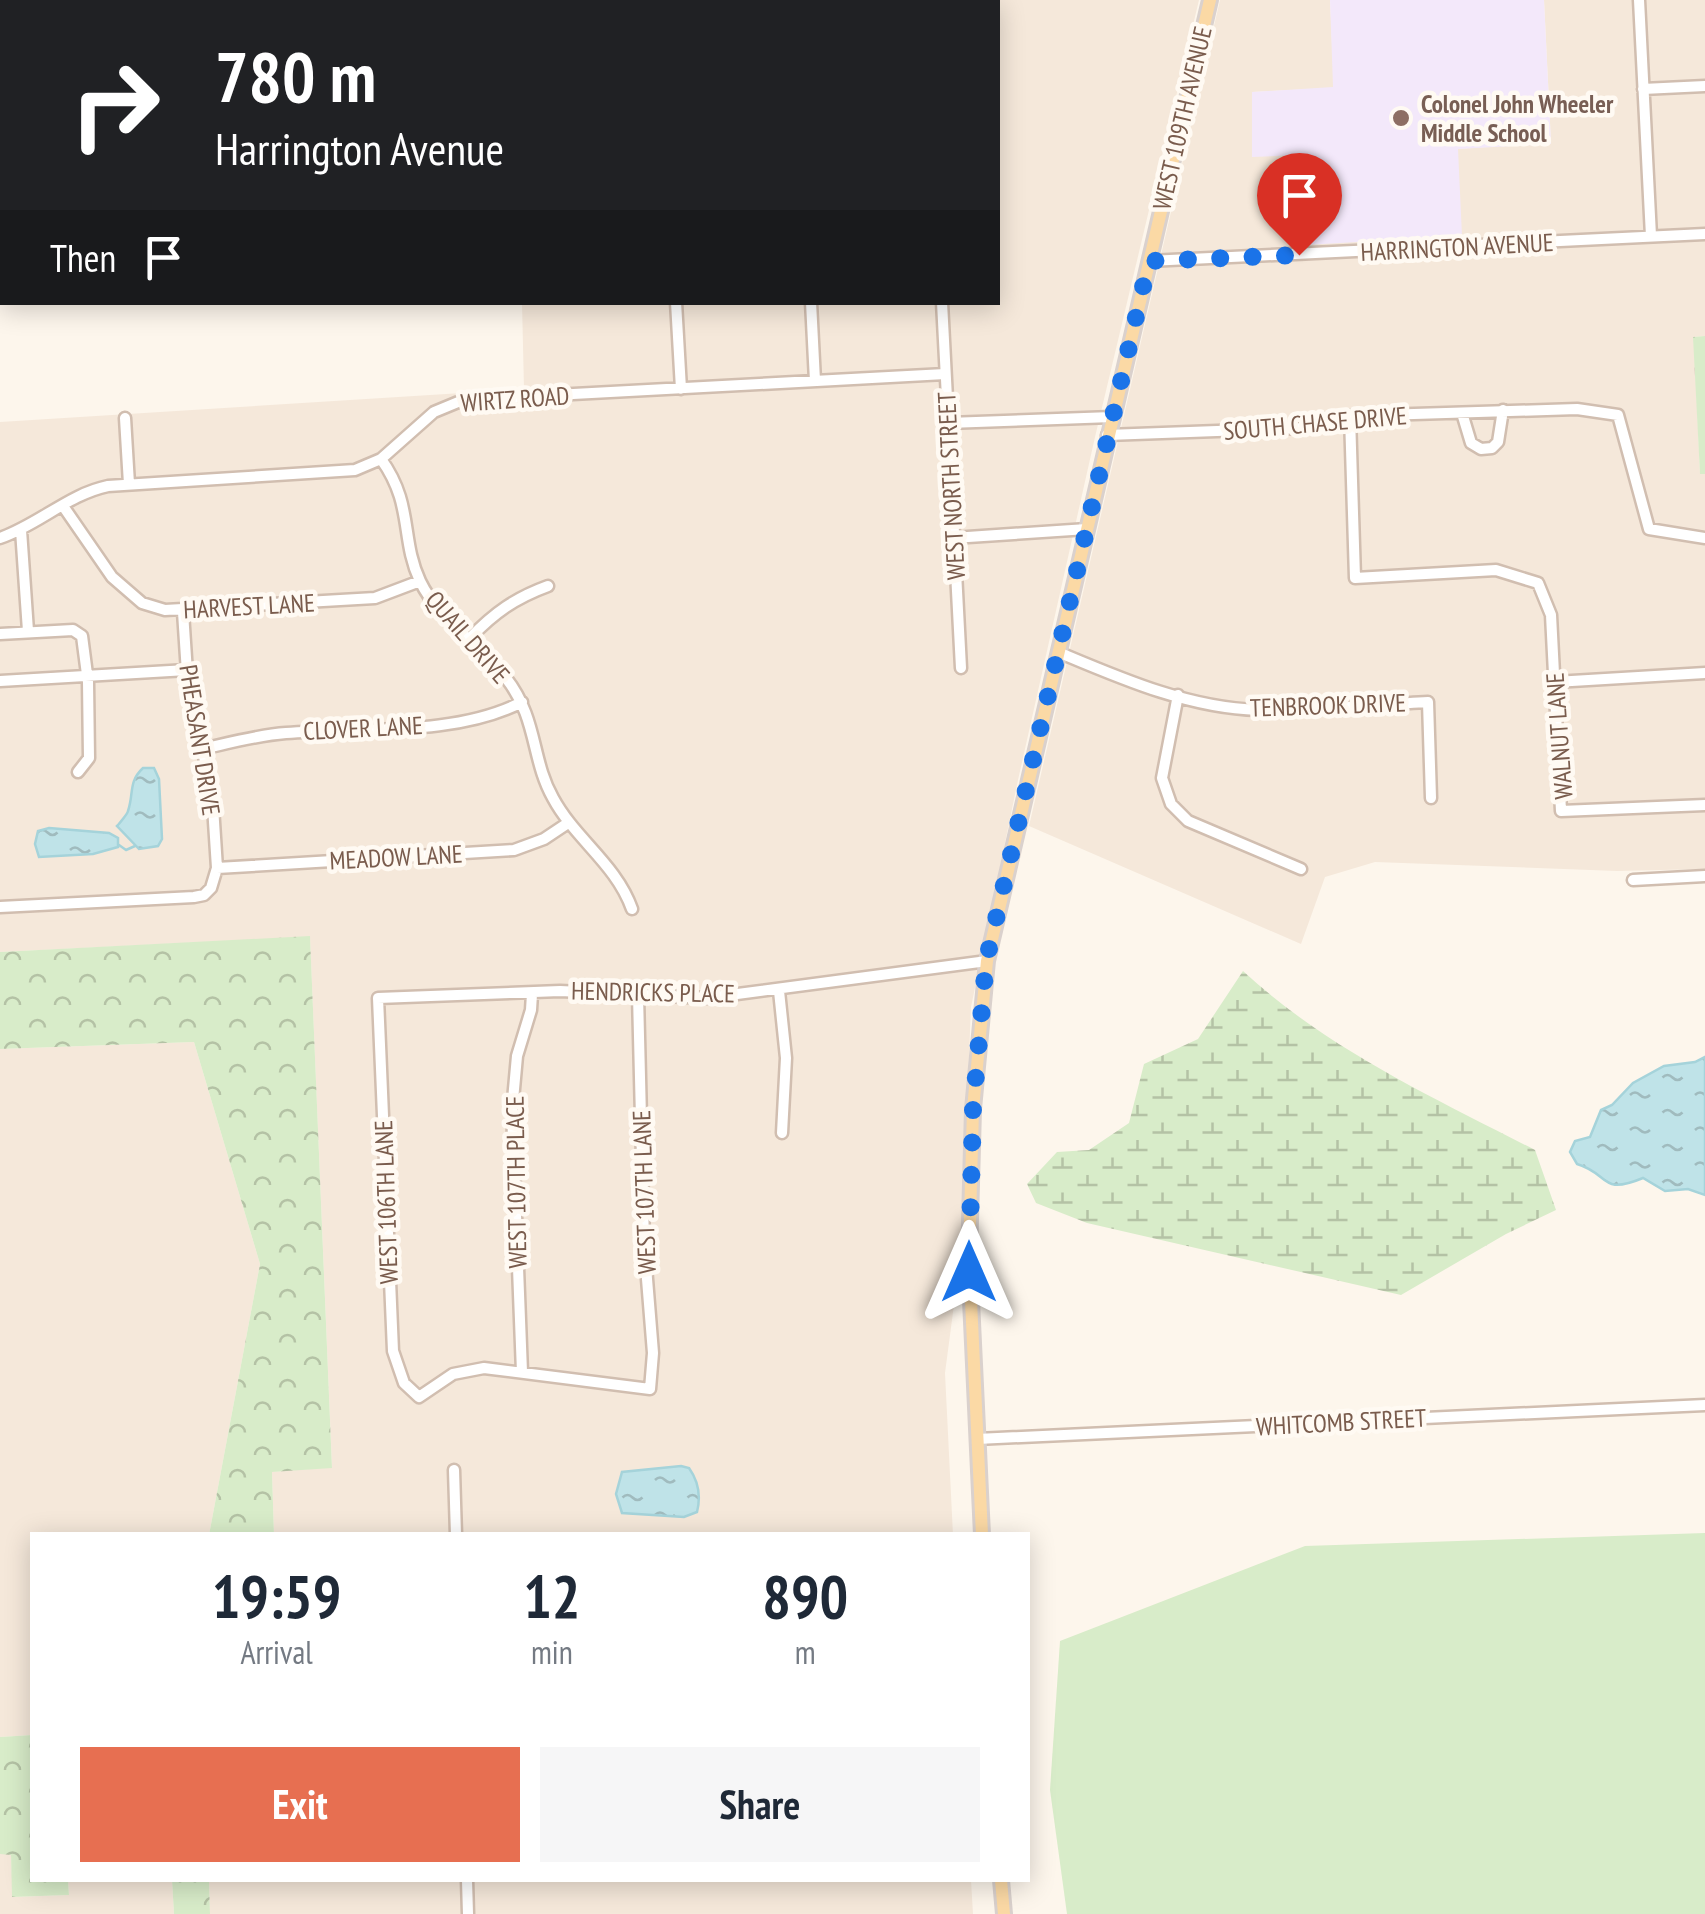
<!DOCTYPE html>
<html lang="en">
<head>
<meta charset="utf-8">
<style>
	:root { --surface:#fff; --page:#f6f6f7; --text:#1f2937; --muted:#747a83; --accent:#e76f51 }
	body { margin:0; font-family:"PT Sans Narrow",sans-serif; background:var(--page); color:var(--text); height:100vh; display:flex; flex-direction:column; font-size:38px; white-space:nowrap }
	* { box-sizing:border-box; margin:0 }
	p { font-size:32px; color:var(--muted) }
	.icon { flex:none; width:55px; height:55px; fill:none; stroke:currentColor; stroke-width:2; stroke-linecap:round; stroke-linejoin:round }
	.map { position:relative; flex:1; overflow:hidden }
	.details { position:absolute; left:30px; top:1532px; width:1000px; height:350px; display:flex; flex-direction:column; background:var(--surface); border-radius:0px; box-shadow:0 5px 25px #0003 }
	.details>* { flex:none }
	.guide { position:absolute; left:0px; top:0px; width:1000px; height:305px; box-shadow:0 5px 25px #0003; background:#202124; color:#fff; overflow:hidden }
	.pin { position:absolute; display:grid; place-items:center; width:85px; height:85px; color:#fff; margin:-102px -42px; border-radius:50% 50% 50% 0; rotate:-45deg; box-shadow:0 0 10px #0007 }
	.pin .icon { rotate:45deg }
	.me { position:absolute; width:110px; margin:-55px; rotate:0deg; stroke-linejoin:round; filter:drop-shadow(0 0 8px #0008) }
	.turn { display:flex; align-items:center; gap:35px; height:210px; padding:0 50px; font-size:45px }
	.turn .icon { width:130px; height:130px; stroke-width:2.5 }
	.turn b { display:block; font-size:70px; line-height:85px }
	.then { display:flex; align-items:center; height:95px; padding:0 50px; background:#0003; gap:20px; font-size:38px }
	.eta { display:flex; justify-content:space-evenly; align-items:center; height:170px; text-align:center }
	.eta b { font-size:60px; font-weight:700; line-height:70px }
	.cta { display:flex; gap:20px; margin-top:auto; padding:20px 50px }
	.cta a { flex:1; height:115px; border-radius:0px; background:var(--accent); color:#fff; font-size:40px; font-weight:700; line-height:115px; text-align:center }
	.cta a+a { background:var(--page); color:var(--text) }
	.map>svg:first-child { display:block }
	.residential { fill:#f5e8da }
	.education { fill:#f3e8fa }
	.grass { fill:#d8ecc9 }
	.forest { fill:url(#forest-crowns) }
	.wetland { fill:url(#wetland-marsh) }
	.cemetery { fill:url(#cemetery-stones) }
	.water { fill:url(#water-ripples); stroke:#a5d3da; stroke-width:2.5 }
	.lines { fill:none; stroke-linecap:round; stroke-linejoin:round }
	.stream { stroke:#a5d3da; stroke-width:2.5 }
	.minor-casing { stroke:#d1beb0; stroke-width:15 }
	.major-casing { stroke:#dad1cd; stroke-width:18 }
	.minor { stroke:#fff; stroke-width:10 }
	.major { stroke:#fbd9a5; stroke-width:12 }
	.route { stroke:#1a73e8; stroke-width:18; stroke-dasharray:0 32.4 }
	.education-dot { fill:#8d6e63; stroke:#fffaf3; stroke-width:4 }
	.labels { text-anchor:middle; stroke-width:9; stroke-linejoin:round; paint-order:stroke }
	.education-label { font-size:25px; font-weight:bold; fill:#785e54; stroke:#fffaf3; text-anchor:start }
	.street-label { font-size:25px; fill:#7a5c4d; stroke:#fffaf3 }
</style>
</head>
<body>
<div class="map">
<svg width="1705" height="1914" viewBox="0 0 1705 1914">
	<defs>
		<pattern id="forest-crowns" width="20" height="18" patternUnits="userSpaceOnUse" patternTransform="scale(2.5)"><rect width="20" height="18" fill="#d8ecc9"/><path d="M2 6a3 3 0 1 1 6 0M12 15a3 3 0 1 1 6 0" fill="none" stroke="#b4c2a5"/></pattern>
		<pattern id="wetland-marsh" width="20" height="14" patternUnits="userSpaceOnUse" patternTransform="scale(2.5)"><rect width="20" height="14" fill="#d8ecc9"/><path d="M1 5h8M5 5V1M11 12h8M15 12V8" fill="none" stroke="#b4c2a5"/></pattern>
		<pattern id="cemetery-stones" width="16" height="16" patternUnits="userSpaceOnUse" patternTransform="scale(2.5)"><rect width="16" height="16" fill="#d8ecc9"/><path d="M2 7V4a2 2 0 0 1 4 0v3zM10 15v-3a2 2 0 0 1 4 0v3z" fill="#b4c2a5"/></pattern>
		<pattern id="water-ripples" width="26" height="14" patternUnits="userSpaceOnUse" patternTransform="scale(2.5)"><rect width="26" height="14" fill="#bfe3e8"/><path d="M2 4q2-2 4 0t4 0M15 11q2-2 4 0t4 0" fill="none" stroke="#a0bbbe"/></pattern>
	</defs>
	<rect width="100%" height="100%" fill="#fdf6ec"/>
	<!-- residential -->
	<path class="residential" d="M0 0H1199L1095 437 1018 780 971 1007 961 1252 945 1373 953 1535H274L272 1472 332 1467 310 937 0 952V422L524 389 522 303 998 302V2H2L0 150Z
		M1220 0H1330L1334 88 1252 92 1300 154 1305 244 1457 149 1551 143 1544 0H1705V336L1694 337 1700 474H1705V869L1617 871 1375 862 1325 877 1301 944 1029 826Z
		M194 1042 260 1264 209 1535H32V1735L0 1737V1049Z
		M0 1854H11L13 1897 69 1895 68 1880H172L174 1914H0Z
		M209 1880H971L973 1914H210Z"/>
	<!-- education -->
	<path class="education" d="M1330 0H1544L1551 144 1458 149 1462 236 1305 245 1300 155 1252 157V92L1333 87Z"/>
	<!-- grass -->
	<path class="grass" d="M1705 1533V1914H1067L1050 1790 1060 1641 1305 1546Z"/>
	<!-- forest -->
	<path class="forest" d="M310 936 332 1468 272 1472 274 1535H209L260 1264 194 1042 0 1049V952Z
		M32 1735V1880H68L69 1895 12 1897 11 1855 0 1854V1737Z
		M172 1880H209L210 1914H174Z"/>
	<!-- wetland -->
	<path class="wetland" d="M1243 971C1327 1049 1434 1098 1535 1150L1556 1210 1506 1234 1401 1295 1087 1223 1036 1203 1027 1184 1057 1152 1089 1150 1129 1123 1144 1064 1198 1039Z"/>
	<!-- cemetery -->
	<path class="cemetery" d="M1705 336V474H1700L1693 337Z"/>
	<!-- water -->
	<path class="water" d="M143 768H154L159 779 162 839 158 846 139 849 117 826C119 824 128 813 128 811 134 794 128 782 143 768Z
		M49 828 109 833 118 838V847L93 854 39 857 35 844 38 831Z
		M1705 1057V1195L1688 1189 1665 1191 1643 1178C1599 1196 1611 1174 1577 1164L1570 1152 1575 1141 1590 1137 1601 1110 1612 1105 1633 1083 1664 1066 1695 1062Z
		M681 1466 689 1468C699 1482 701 1496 697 1512L684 1517 622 1513 616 1494 622 1472Z"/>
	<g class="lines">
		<!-- stream -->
		<path class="stream" d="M119 845 126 850 135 846"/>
		<!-- minor casing -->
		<g class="minor-casing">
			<path id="minor" d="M126 0V2
				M526 0V2
				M659 0V2
				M792 0V2
				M928 0V2
				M1639 0 1651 236
				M1643 89 1705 86
				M0 160H2
				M1149 261 1705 234
				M676 302 681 389
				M811 302 815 381
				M942 302 961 668
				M1462 413 1471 443 1481 449 1492 448 1498 442 1503 410
				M1350 416 1355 578 1496 570 1538 583 1551 615 1561 811 1705 805
				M125 418 129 484
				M948 423 1112 417
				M1107 435 1301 428 1323 419 1350 416 1577 409 1618 415 1649 529 1705 538
				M381 459C414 505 400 538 420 581 438 619 480 646 506 678 538 719 531 759 553 798 575 839 616 864 632 909
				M63 506 112 577 142 603 165 610 375 598 420 581
				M21 530 28 631
				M0 538C38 525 69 494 108 486L355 470 381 459 434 412 463 400 945 374
				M953 538 1087 529
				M0 634 73 630 82 636 88 682 89 758 78 772
				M470 638C494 613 515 598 548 586
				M1058 652C1120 678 1188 708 1258 710 1314 711 1372 705 1428 702L1431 798
				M0 681 187 670
				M1555 682 1705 673
				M1178 695 1162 778 1171 804 1188 821 1301 869
				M202 749C229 743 258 735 286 733 361 727 454 737 522 702
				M217 868 514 850 544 839 568 823
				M1633 880 1705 876
				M0 907 194 897 204 895 211 888 217 868 212 791 188 688 183 612
				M779 991 786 1058 782 1133
				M638 995 644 1242 653 1353 650 1389 484 1368 453 1374 419 1397 404 1383 393 1351 378 998 560 991 707 998 987 961
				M522 1372 512 1111 517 1056 531 1010 532 994
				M977 1439 1705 1405
				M454 1470 456 1535
				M467 1880 468 1914"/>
		</g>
		<!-- major casing -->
		<g class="major-casing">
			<path id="major" d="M982 1535 969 1258 973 1109 987 961 1210 0
				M1001 1880 1004 1914"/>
		</g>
		<!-- minor -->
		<use href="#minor" class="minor"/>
		<!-- major -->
		<use href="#major" class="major"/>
	</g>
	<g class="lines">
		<!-- route -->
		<path class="route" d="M969 1272 973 1109 986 962 1149 261 1299 255"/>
	</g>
	<!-- markers -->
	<circle class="education-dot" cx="1401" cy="118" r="10"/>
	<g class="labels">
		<!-- education labels -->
		<g class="education-label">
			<text x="1421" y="113">Colonel John Wheeler<tspan x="1421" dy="29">Middle School</tspan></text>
		</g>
		<!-- street labels -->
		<g class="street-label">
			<text transform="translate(1182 118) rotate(-77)" y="9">WEST 109TH AVENUE</text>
			<text transform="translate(1457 247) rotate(-3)" y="9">HARRINGTON AVENUE</text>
			<text transform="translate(515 399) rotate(-4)" y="9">WIRTZ ROAD</text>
			<text transform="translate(1315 423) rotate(-5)" y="9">SOUTH CHASE DRIVE</text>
			<text transform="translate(951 486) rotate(-93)" y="9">WEST NORTH STREET</text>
			<text transform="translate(249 606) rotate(-3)" y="9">HARVEST LANE</text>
			<text transform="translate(468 637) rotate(49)" y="9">QUAIL DRIVE</text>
			<text transform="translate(1328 705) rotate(-2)" y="9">TENBROOK DRIVE</text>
			<text transform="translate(363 728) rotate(-3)" y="9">CLOVER LANE</text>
			<text transform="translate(1559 736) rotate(-94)" y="9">WALNUT LANE</text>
			<text transform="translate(200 740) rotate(81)" y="9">PHEASANT DRIVE</text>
			<text transform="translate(396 857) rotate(-3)" y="9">MEADOW LANE</text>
			<text transform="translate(653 992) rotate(1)" y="9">HENDRICKS PLACE</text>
			<text transform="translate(516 1182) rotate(-91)" y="9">WEST 107TH PLACE</text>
			<text transform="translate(644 1192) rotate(-92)" y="9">WEST 107TH LANE</text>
			<text transform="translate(386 1202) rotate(-92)" y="9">WEST 106TH LANE</text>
			<text transform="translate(1341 1422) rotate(-3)" y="9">WHITCOMB STREET</text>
		</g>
	</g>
</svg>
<div class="pin" style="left:1299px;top:255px;background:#d93025"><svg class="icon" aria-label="arrive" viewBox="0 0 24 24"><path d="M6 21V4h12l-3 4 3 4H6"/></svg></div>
<svg class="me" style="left:969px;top:1272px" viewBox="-20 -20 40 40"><path d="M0-17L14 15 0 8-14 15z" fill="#1a73e8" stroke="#fff" stroke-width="4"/></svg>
<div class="guide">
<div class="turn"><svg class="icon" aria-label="right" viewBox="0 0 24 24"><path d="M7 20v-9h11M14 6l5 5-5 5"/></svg><div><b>780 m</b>Harrington Avenue</div></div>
<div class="then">Then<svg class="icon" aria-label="arrive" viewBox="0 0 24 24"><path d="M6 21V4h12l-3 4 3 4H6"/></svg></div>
</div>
<section class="details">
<div class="eta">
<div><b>19:59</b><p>Arrival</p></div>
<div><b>12</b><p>min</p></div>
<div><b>890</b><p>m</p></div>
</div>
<div class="cta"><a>Exit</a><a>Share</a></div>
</section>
</div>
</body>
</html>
